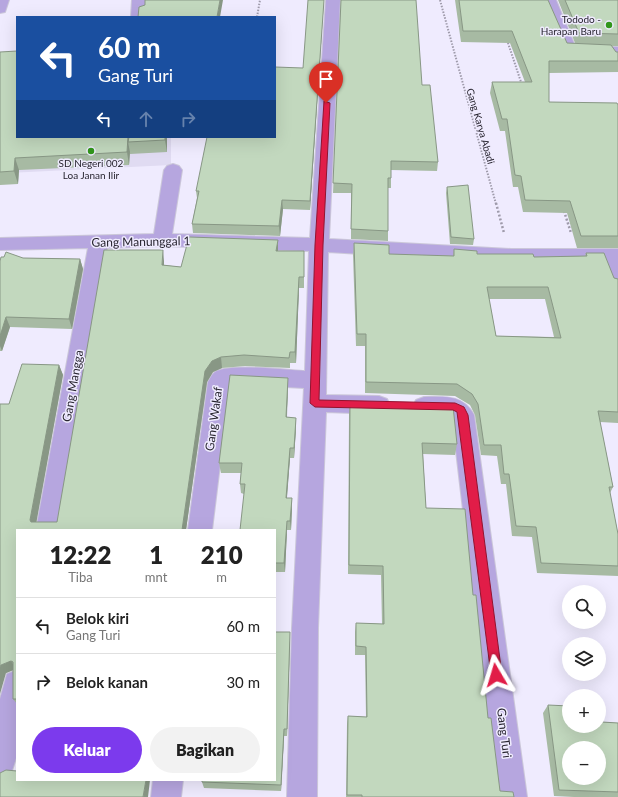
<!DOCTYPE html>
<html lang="id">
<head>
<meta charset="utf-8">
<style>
	:root { --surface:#fff; --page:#f2f2f2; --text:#222; --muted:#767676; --line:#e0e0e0; --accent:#7c3aed }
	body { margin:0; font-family:Lato,sans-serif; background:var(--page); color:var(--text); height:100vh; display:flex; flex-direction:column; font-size:15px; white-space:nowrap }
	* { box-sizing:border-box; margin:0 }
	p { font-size:13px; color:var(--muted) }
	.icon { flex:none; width:22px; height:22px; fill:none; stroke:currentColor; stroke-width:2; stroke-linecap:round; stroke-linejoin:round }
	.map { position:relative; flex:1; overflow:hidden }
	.drawer { position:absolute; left:16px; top:529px; width:260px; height:252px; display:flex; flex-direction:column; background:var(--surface); border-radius:0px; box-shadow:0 4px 16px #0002 }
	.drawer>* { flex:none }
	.banner { position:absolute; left:16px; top:16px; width:260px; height:122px; border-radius:0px; box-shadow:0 4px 16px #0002; background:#1a4fa0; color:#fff; overflow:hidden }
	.buttons { position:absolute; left:562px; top:585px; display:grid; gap:8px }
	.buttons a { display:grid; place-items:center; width:44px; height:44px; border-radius:50%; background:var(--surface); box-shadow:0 4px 16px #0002; font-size:20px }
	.pin { position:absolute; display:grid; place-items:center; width:34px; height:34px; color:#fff; margin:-41px -17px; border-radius:50% 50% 50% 0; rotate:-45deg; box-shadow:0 0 4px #0007 }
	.pin .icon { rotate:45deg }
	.me { position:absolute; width:44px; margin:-22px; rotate:353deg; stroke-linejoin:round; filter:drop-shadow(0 0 3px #0008) }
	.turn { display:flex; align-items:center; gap:14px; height:84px; padding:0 16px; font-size:18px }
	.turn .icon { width:52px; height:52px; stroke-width:2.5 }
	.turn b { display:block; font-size:28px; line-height:34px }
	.lanes { display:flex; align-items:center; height:38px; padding:0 16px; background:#0003; justify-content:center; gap:20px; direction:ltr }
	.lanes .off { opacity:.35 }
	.eta { display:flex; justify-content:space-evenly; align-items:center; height:68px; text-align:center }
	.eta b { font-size:24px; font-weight:800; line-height:28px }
	.cta { display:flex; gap:8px; margin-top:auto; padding:8px 16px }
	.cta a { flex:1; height:46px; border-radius:24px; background:var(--accent); color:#fff; font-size:16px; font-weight:800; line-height:46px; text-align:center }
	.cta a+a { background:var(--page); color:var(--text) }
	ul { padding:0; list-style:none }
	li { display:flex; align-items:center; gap:12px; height:56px; padding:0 16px; border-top:1px solid var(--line) }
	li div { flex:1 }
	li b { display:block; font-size:15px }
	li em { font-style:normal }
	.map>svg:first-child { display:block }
	.built { fill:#e0dbf2 }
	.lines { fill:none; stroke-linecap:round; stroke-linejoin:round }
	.minor-casing { stroke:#cbc7d9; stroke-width:2 }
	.path-far1 { stroke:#9e9aaa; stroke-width:2; stroke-dasharray:1.5 1.5; stroke-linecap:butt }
	.path { stroke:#9e9aaa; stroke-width:2.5; stroke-dasharray:2 2; stroke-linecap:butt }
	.minor { fill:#b6a6df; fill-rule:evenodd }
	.wall { fill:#a7baa3; fill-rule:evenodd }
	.shaded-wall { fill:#889785 }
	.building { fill:#c2d8be; stroke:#889785; fill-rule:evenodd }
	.route { fill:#e11d48; stroke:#92132f }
	.poi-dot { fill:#31961b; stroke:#efebfe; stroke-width:1.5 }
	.labels { text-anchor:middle; stroke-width:3; stroke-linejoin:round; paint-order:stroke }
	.far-poi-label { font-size:10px; fill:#282530; stroke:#efebfe; text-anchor:end }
	.far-street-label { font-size:10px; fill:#282530; stroke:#efebfe }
	.street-label { font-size:12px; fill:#282530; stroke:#efebfe }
</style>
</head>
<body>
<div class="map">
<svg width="618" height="797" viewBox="0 0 618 797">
	<rect width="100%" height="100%" fill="#efebfe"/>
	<!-- built -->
	<path class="built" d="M17 137H171V165L8 173Z"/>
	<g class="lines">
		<!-- minor casing -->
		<g class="minor-casing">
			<path id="minor" d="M0 0H9L5 12 0 13Z
				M132 0H146L145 17H131Z
				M326 0H340L329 239 511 249H618V291L611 289 601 263H511L328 252 326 395 379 396 387 399 390 405 387 411 379 414 326 412 318 628 317 797H287L292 628 304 388 230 384 212 530H188L208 382C210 379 212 374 215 372 229 363 286 370 305 371L309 251 162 246 107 248 60 530H36L88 248 0 250V238L154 234 164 170 167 166 173 164 179 166 182 170 172 234 310 238Z
				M542 0H556L575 46 618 47V64L613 62 609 55 564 53Z
				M424 397C444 397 463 394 474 415L527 797H497L452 417C443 410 427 416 416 412L413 406 416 400Z
				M17 670V755L10 777 0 782V699L7 674Z
				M153 780H183L181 797H151Z"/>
		</g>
		<!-- path-far1 -->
		<path class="path-far1" d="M440 0 496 204
			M257 17 260 0
			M507 40 522 85"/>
		<!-- path -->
		<path class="path" d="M496 203 504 233
			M564 211 571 233"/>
		<!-- minor -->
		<use href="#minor" class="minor"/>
	</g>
	<!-- wall -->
	<path class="wall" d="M324 0 310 210 283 209 280 236 193 233 192 224 197 198 196 191 303 68Z
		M341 0 422 85 438 162 437 171 391 170V188H388V241L351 239V193H333Z
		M455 0H548L567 43H575L558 0H618V46H612L616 52H618V72L549 73V102L618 105V248H577L567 213 523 212 518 187H513L505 131H500L490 93 492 82H525L510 43 461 42Z
		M0 52 17 137H167V152L130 154V152L129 165 19 170 18 184 0 185Z
		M447 187 474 239 473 245 450 244 446 193Z
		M278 240V251H304V288H299L296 363H290V368L245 366 222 368 213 372 207 382 186 530H17V704L13 699V670L6 673 9 404 59 365 63 375 36 522H57L164 261V265L181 267Z
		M354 243 389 254 453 256 454 249 477 254 534 257 585 256 586 253 614 278 618 279V423L600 422 613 487 610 493 618 534V576L537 573 532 537 512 536 506 484H501L497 456 481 455 475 415 470 405 455 396 365 393V346H356L353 255ZM489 299H545L554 337 496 336Z
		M23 258 80 259 83 269 72 329 10 327 2 351H0V261Z
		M288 378V389L287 417 296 418V428L294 458H290L287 498H292V508L291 530H287L285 572H275V530L244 494 241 493 240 484 241 473H221L219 463Z
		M350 403 457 444 455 455 423 454 426 508 473 595 488 718 500 791 514 797H346L347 724 348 716 366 717 365 655H355V632L356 623 382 624 381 575 348 574 349 414Z
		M290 641 287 736H284L281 791 204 788 202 782Z
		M548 705 602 722 618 723V797H574L554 796 543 713Z"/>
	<!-- shaded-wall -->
	<path class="shaded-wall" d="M220 0H223L220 17H217Z
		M324 0 310 210V201Z
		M128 137H130L128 142 130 152 129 165 127 152Z
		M165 137H167V152L165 140Z
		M15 158 19 170 18 184 14 171Z
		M282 200 283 209 280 236 279 226Z
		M278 240V251H276Z
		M163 250 164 261V276L162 265Z
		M80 259 83 269 72 329 69 319Z
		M299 277V288L296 363 295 352Z
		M6 317 10 327 2 351 0 346V336Z
		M221 357 222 368 213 372 207 382 186 530H182L205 371 212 361Z
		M59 365 63 375 35 530 30 520Z
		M288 378V389L286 427V417Z
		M296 418V428L294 458V448Z
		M290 448V458L286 508V498Z
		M292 498V508L291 530 290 521Z
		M287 521V530L285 572 284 563Z
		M290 632V641L287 736V729Z
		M11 661 16 669 6 673 0 694V667L1 665Z
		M284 729V736L281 791V785Z
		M146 780H150L148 797H143Z"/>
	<!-- building -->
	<path class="building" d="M145 0H220L217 17H138L139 7 145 5Z
		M308 0H324L310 201 282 200 279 226 192 224 199 191H196L207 137H275V67L303 68Z
		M341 0H416L422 85H430L438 162 391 161V178H388V231L351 229 352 184 333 183Z
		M459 0H548L567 43 611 45 616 52H618V61H549V102L617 103 618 105V236H581L570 201 525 200 521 176 515 175 507 119H502L492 82H532L512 31H463Z
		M565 0H618V34L579 33Z
		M17 51V137H128L127 152 15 158 14 171 0 172V52Z
		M129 137H165V140L128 142Z
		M468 185 474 239 451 237 447 187Z
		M189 237 278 240 276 251H304V277H299L295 352H290L289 358 244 355 221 357 212 361 205 371 182 530H17V699H13V662L11 661 1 665 0 667V404H9L22 364 59 365 30 520 31 522H57L104 250H163L162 265 181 267Z
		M354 243 389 245V254L454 256V249L477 251V254H533L534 257 587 256 586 253H604L614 278 618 279V412L598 411 613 487H609L618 534V566L541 563 536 527 516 526 509 474H504L501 445H484L478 404 472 394 457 384 366 382V334H357ZM487 287H548L561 338 496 336Z
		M6 252 23 258 80 259 69 319 6 317 0 336V261L1 257H4Z
		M230 375 288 378 286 417 296 418 294 448H290L286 498H292L290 521H287L284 563H275V530H240L245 484H240L242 463H219Z
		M350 403 453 406 457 444 422 443 426 508 465 509 473 595H476L488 718H491L500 791 513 792 514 797H362V795H347L348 716 367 717 366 647 356 646V623L384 624 383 566 349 565Z
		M275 632H290L287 729H284L281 785 202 782V780H275Z
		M548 705 569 706V726H599V707L602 722 618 723V792L559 790ZM569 748H599V778H569Z
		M6 770 17 771V780H146L143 797H0V773Z"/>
	<!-- route -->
	<path class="route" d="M324 101 330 103 323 245 319 400 455 403 464 407 468 415 502 675 500 679 496 680 492 679 491 675 457 412 453 410 315 407 310 403 315 245Z"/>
	<!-- markers -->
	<g class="poi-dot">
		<circle cx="609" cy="25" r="4"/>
		<circle cx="91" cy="151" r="4"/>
	</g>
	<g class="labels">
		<!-- far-poi labels -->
		<g class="far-poi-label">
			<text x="601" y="23">Tododo -<tspan x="601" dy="12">Harapan Baru</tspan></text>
			<text x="91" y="167" text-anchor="middle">SD Negeri 002<tspan x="91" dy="12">Loa Janan Ilir</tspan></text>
		</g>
		<!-- far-street labels -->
		<g class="far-street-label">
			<text transform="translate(481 126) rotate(74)" y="4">Gang Karya Abadi</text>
		</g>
		<!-- street labels -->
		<g class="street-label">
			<text transform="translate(141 242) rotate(-1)" y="4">Gang Manunggal 1</text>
			<text transform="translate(73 386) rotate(-80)" y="4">Gang Mangga</text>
			<text transform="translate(214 419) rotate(-82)" y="4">Gang Wakaf</text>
			<text transform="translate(504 733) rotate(83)" y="4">Gang Turi</text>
		</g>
	</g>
</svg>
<div class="buttons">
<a><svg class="icon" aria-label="search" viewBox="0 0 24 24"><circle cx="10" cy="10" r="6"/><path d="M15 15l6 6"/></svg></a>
<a><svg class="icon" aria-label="layers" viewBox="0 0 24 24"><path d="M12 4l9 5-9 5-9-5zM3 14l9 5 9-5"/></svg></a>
<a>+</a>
<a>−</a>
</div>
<div class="pin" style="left:326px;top:103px;background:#d93025"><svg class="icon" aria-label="arrive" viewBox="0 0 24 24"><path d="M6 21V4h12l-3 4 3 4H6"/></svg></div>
<svg class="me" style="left:496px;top:675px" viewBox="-20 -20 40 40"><path d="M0-17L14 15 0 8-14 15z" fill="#e11d48" stroke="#fff" stroke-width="4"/></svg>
<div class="banner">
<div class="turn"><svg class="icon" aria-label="left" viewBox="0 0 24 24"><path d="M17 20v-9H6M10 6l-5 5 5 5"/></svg><div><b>60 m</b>Gang Turi</div></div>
<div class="lanes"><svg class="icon" aria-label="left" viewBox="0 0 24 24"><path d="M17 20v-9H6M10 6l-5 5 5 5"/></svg><svg class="icon off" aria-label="ahead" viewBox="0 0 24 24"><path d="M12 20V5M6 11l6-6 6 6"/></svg><svg class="icon off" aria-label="right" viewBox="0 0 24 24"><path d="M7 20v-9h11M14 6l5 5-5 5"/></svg></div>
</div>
<section class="drawer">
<div class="eta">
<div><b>12:22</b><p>Tiba</p></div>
<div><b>1</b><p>mnt</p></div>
<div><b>210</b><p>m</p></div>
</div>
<ul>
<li><svg class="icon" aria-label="left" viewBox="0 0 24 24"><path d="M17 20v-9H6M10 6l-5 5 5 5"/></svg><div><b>Belok kiri</b><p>Gang Turi</p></div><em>60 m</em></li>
<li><svg class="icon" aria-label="right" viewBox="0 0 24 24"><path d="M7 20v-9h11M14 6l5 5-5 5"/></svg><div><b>Belok kanan</b></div><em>30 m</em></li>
</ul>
<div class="cta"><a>Keluar</a><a>Bagikan</a></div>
</section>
</div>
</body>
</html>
